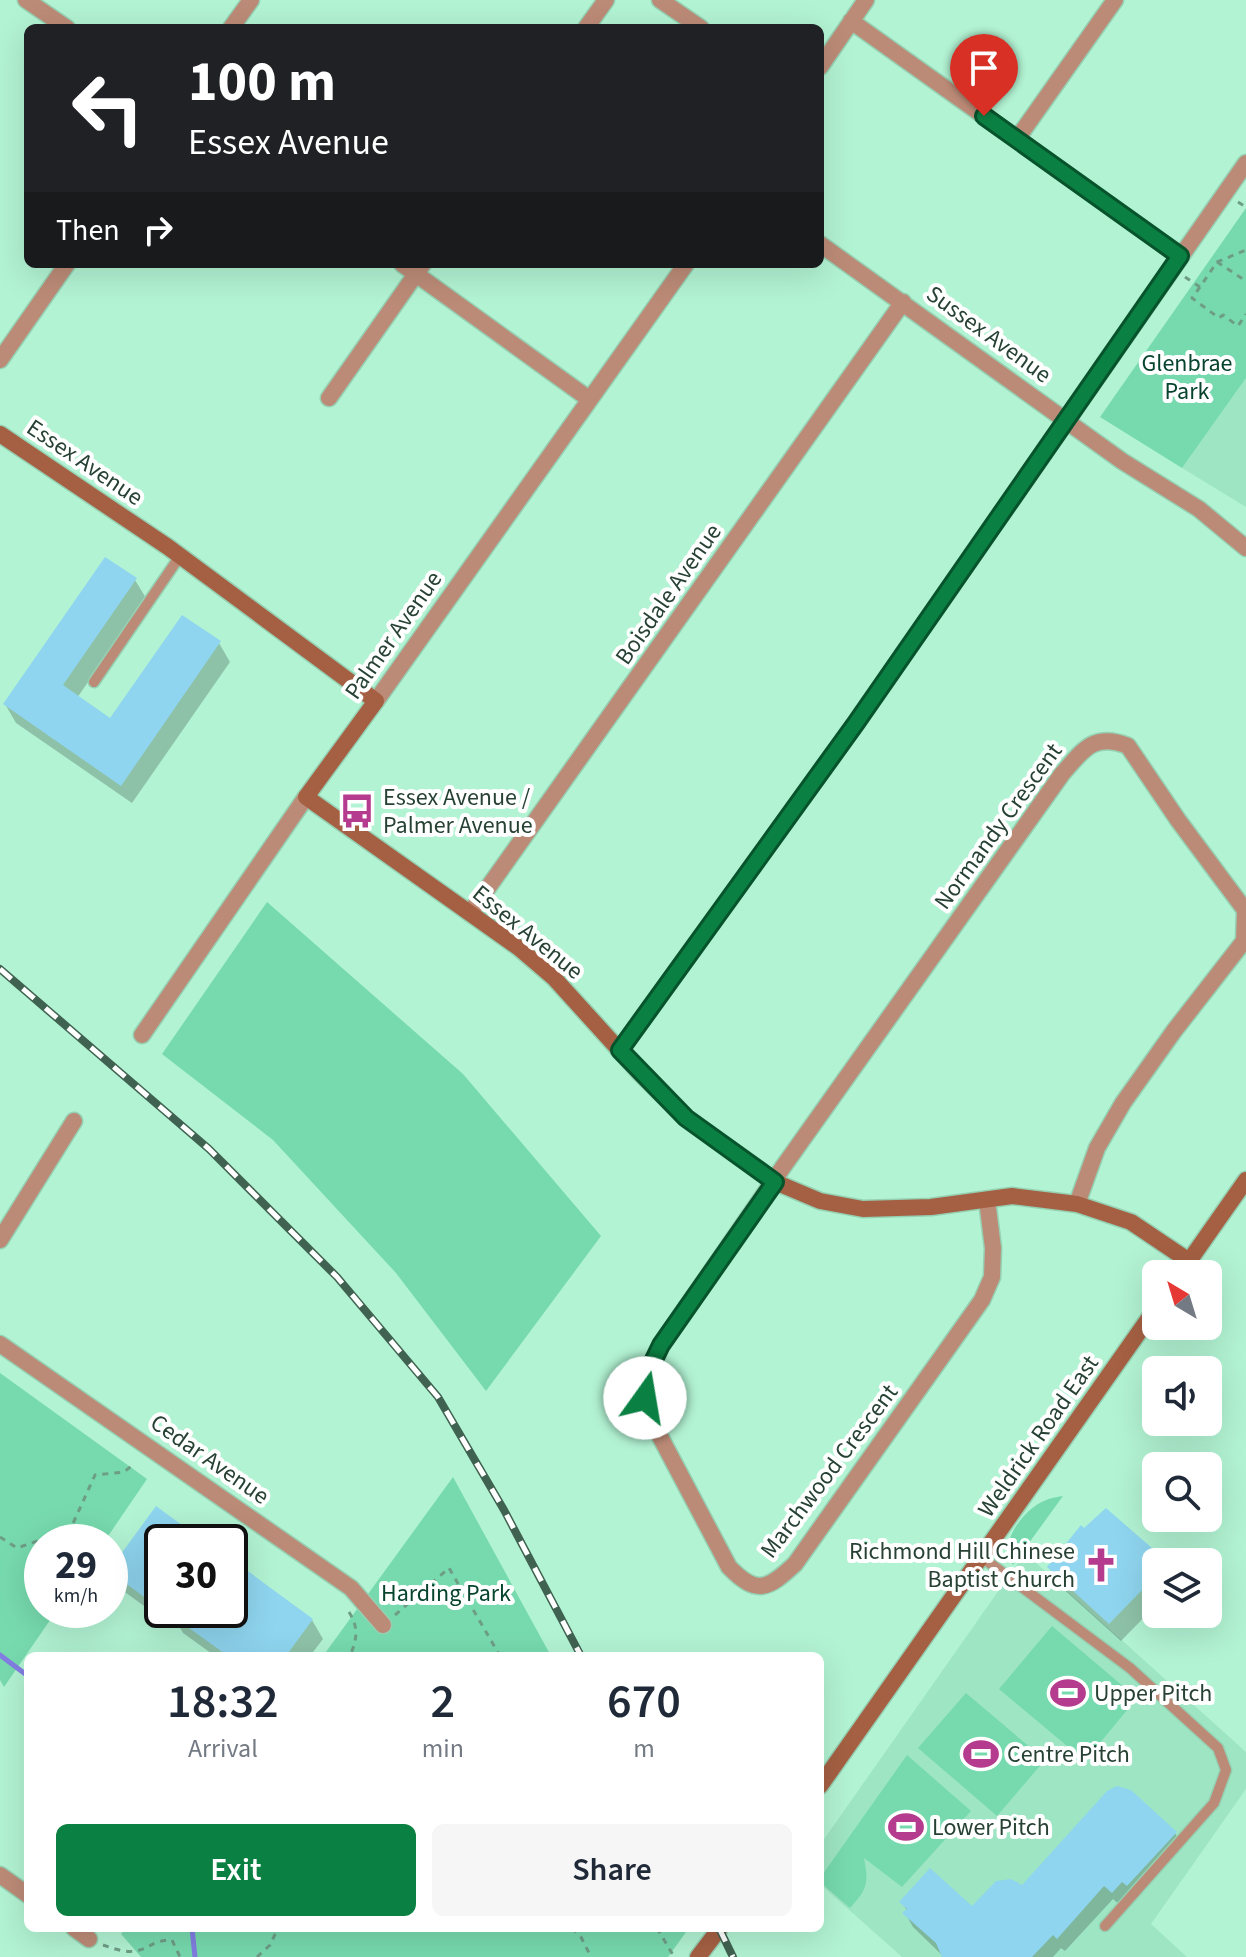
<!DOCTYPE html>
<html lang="en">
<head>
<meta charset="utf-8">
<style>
	:root { --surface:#fff; --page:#f6f6f7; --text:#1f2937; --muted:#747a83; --accent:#0b8043 }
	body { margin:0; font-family:"Source Sans 3",sans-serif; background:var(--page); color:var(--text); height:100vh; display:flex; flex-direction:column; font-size:30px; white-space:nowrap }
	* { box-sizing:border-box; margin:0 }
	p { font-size:26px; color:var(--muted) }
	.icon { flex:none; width:44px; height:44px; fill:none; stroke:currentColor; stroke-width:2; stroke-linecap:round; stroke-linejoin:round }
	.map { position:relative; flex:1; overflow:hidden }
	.sheet { position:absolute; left:24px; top:1652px; width:800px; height:280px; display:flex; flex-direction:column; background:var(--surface); border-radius:12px; box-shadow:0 8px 32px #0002 }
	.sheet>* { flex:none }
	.top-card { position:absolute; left:24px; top:24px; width:800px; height:244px; border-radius:12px; box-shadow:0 8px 32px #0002; background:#202124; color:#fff; overflow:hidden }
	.needle { width:52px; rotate:322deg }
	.buttons { position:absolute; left:1142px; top:1260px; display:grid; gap:16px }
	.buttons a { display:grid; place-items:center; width:80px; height:80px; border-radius:12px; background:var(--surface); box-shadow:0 8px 32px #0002; font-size:40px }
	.speed { position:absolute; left:24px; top:1524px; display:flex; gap:16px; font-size:40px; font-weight:700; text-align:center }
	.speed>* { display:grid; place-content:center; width:104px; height:104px; border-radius:50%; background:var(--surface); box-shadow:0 8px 32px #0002; line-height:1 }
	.speed small { font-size:20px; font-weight:400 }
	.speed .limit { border:4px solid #111; border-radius:12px; background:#fff; color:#111 }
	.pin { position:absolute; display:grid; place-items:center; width:68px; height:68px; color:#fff; margin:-82px -34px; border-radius:50% 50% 50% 0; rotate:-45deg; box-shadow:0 0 8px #0007 }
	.pin .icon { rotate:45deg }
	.me { position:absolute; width:88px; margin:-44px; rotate:13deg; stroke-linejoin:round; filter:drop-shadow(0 0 6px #0008) }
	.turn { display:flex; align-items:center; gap:28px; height:168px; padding:0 32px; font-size:36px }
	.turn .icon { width:104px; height:104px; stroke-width:2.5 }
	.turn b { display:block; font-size:56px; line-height:68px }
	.then { display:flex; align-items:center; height:76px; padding:0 32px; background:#0003; gap:16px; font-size:30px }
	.eta { display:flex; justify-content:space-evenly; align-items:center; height:136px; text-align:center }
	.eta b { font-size:48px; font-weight:600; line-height:56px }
	.cta { display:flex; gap:16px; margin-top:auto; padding:16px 32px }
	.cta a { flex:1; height:92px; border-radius:12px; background:var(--accent); color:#fff; font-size:32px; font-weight:600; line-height:92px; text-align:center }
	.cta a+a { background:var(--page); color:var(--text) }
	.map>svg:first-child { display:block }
	.built { fill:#9ee5c3 }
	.green { fill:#77daae }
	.shadow { fill:#0003 }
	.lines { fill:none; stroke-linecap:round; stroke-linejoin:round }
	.stream { stroke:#827ee2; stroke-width:5 }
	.building { fill:#8fd5ef }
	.lane-casing { stroke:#96d0b3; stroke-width:13 }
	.street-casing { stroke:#96d0b3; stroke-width:19 }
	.secondary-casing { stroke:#96d0b3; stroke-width:19 }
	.path { stroke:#6e9d86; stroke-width:3; stroke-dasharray:6 6; stroke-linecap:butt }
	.lane { stroke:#bc8b77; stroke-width:10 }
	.street { stroke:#bc8b77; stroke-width:16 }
	.secondary { stroke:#a56043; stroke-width:16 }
	.rail-casing { stroke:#406251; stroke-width:8 }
	.rail { stroke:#fff; stroke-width:5; stroke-dasharray:15; stroke-linecap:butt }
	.route-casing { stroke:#07532c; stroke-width:20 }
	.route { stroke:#0b8043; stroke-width:14 }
	.labels { text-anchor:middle; stroke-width:8; stroke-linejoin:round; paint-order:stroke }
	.street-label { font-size:24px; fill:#274235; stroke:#fff }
	.park-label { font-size:24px; fill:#06442e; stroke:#fff }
	.poi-label { font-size:24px; fill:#274235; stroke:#fff; text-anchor:start }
</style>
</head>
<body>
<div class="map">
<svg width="1246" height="1957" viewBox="0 0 1246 1957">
	<rect width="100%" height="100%" fill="#b2f3d3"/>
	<!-- built -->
	<path class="built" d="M1246 378V507L1182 468Z
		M1025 1553 1246 1752V1789L1151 1924 1187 1957H902L820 1884V1845Z"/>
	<!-- green -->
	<path class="green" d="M1246 208V378L1182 468 1100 417Z
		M267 902 463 1074 601 1236 486 1391 396 1273 273 1140 162 1054Z
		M0 1373 147 1479 104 1542H42V1610H57L4 1687 0 1680Z
		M453 1477 551 1656H323Z
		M1063 1496 1013 1565C997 1544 1023 1510 1044 1501 1050 1498 1057 1497 1063 1496Z
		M1052 1626 1137 1698 1085 1761 999 1689Z
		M966 1693 1045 1760 997 1816 918 1748Z
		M907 1755 971 1811 902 1887 864 1858C869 1884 867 1889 850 1908L820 1882V1878Z
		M126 1928H689L668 1957H141L121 1934Z"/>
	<!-- shadow -->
	<path class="shadow" d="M135 580 146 598 77 698 111 721 219 643 230 662 132 803 16 723 5 704Z
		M156 1509 193 1535 197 1542H162L163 1610 158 1616 122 1590 111 1571Z
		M1158 1557 1161 1562H1156V1605L1121 1641 1060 1586 1049 1568Z
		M230 1561 312 1620 323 1639 310 1656H215L183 1633 172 1614 175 1610H230Z
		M1175 1833 1183 1847 1136 1899 1131 1895 1121 1906 1113 1899 1065 1951 1061 1948 1053 1957H944L913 1927 905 1913 907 1911 902 1902 972 1909 1022 1888Z"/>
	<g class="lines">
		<!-- stream -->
		<path class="stream" d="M0 1655 28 1676
			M192 1928 195 1957"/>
	</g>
	<!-- building -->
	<path class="building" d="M105 557 137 578 63 685 110 718 182 615 221 641 121 786 3 704Z
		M156 1506 194 1534 188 1542H162V1578L147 1599 110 1572V1569Z
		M1106 1508 1160 1555 1156 1559V1576L1151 1582V1587L1146 1586 1109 1624 1047 1567 1081 1525 1084 1528Z
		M230 1558 313 1619 286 1656H228L164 1610H230Z
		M1117 1786 1131 1790 1177 1832 1127 1886 1122 1882 1112 1893 1104 1886 1057 1939 1053 1935 1032 1957H942L936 1943 902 1913 907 1909 899 1902 930 1868 972 1906 996 1881 1011 1879 1022 1885 1107 1791Z"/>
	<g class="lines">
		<!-- lane casing -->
		<g class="lane-casing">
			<path id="lane" d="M94 682 180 556
				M983 1558 1130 1668 1218 1748 1226 1770 1214 1803 1105 1926"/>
		</g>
		<!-- street casing -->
		<g class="street-casing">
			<path id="street" d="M26 0 67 28
				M660 0 701 28
				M851 21 1180 256
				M231 28 251 0
				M586 28 606 0
				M820 67 866 0
				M1017 139 1115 0
				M820 244 1122 461 1199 509 1246 548
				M402 264 589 399
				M0 360 67 264
				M329 398 423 264
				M376 701 686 264
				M470 913 903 302
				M142 1035 306 797
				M620 1050 856 723 1246 163
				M987 1200 993 1248 992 1277 982 1300 795 1564C768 1589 757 1596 729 1567L655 1427 645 1398 649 1370 661 1345 783 1167 1062 774C1083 750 1094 732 1128 746L1178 820 1245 910 1244 941 1174 1031 1123 1103 1097 1148 1077 1204
				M0 1240 74 1121
				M0 1344 351 1588 383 1625
				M0 1875 28 1895
				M74 1928 89 1939"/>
		</g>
		<!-- secondary casing -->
		<g class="secondary-casing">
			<path id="secondary" d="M0 434 168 547 376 701 306 797 519 948 554 978 641 1074 686 1118 775 1182 820 1201 863 1209 931 1207 1012 1196 1077 1204 1131 1222 1189 1261
				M1180 1274 1246 1180
				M820 1786 1156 1308
				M698 1957 720 1928"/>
		</g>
		<!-- path -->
		<path class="path" d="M1238 202 1246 207
			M1217 262 1246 281
			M1185 277 1200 287 1217 262 1246 250
			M1200 287 1192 298 1219 318 1223 315 1238 326 1246 314
			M0 1537 17 1548 70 1530 95 1475 124 1472 134 1464
			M349 1612C359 1628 357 1639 350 1656
			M395 1615 449 1568 500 1656
			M354 1928 356 1930
			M572 1928 581 1937 591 1957
			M657 1928 673 1955
			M103 1945C112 1948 125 1953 135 1951 150 1949 152 1940 172 1940L180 1957
			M257 1957 270 1945 278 1928"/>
		<!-- lane -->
		<use href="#lane" class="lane"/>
		<!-- street -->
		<use href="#street" class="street"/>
		<!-- secondary -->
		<use href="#secondary" class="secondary"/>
		<!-- rail casing -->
		<g class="rail-casing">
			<path id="rail" d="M0 969 209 1149 337 1277 438 1397 504 1510 581 1656
				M719 1928 733 1957"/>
		</g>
		<!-- rail -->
		<use href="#rail" class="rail"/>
	</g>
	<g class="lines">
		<!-- route casing -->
		<g class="route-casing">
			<path id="route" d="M645 1398 649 1370 661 1345 775 1182 686 1118 620 1050 856 723 1180 256 984 116"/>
		</g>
		<!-- route -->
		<use href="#route" class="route"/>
	</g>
	<!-- icons -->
	<defs>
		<g id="bus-bare" transform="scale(2.76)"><path d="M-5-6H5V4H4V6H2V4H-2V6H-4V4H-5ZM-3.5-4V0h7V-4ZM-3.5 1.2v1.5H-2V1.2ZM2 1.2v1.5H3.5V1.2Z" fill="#b53b8e" stroke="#fff" stroke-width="2.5" paint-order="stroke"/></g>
		<g id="church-bare" transform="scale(2.76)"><path d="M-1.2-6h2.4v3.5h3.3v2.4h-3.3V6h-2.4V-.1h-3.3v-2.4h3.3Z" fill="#b53b8e" stroke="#fff" stroke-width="2.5" paint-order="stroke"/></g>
		<g id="stadium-bare" transform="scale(2.76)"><path d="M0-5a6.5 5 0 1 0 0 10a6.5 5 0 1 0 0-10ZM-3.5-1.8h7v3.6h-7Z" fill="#b53b8e" stroke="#fff" stroke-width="2.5" paint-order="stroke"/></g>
	</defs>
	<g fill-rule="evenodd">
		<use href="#bus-bare" x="357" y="811"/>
		<use href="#church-bare" x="1101" y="1565"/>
		<use href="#stadium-bare" x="1068" y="1693"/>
		<use href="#stadium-bare" x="981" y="1754"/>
		<use href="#stadium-bare" x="906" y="1827"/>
	</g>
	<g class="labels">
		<!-- street labels -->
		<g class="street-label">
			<text transform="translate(989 334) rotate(36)" y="8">Sussex Avenue</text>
			<text transform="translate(85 462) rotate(34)" y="8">Essex Avenue</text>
			<text transform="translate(668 594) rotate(-55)" y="8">Boisdale Avenue</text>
			<text transform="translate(393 635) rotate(-55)" y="8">Palmer Avenue</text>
			<text transform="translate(998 826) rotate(-54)" y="8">Normandy Crescent</text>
			<text transform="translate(528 932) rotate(39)" y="8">Essex Avenue</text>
			<text transform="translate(1038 1436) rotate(-55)" y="8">Weldrick Road East</text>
			<text transform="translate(210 1459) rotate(35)" y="8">Cedar Avenue</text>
			<text transform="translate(829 1471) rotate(-53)" y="8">Marchwood Crescent</text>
		</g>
		<!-- park labels -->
		<g class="park-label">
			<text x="1187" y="371">Glenbrae<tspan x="1187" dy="28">Park</tspan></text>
			<text x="446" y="1601">Harding Park</text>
		</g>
		<!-- poi labels -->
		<g class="poi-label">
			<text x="383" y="805">Essex Avenue /<tspan x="383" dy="28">Palmer Avenue</tspan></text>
			<text x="1075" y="1559" text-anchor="end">Richmond Hill Chinese<tspan x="1075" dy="28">Baptist Church</tspan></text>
			<text x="1094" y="1701">Upper Pitch</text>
			<text x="1007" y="1762">Centre Pitch</text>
			<text x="932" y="1835">Lower Pitch</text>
		</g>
	</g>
</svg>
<div class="buttons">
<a><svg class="needle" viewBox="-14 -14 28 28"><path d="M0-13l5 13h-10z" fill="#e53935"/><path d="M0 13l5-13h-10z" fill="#747a83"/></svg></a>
<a><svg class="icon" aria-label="sound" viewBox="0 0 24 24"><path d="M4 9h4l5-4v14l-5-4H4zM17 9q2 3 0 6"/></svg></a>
<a><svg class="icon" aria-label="search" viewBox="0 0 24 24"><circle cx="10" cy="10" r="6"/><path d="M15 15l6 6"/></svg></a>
<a><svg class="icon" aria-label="layers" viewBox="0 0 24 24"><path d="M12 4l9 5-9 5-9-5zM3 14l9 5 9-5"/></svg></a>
</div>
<div class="speed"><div>29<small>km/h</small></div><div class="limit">30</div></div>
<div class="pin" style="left:984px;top:116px;background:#d93025"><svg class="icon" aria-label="arrive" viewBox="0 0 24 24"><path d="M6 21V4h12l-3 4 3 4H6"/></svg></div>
<svg class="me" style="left:645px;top:1398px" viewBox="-20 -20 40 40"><circle r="19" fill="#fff"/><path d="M0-13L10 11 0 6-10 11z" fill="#0b8043"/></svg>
<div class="top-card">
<div class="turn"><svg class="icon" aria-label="left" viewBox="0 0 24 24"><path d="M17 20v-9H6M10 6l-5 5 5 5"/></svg><div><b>100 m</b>Essex Avenue</div></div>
<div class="then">Then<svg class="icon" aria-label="right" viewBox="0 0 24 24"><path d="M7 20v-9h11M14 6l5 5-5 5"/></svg></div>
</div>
<section class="sheet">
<div class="eta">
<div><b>18:32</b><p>Arrival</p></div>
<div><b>2</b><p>min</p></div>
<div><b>670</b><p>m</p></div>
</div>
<div class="cta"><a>Exit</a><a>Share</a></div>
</section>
</div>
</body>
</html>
